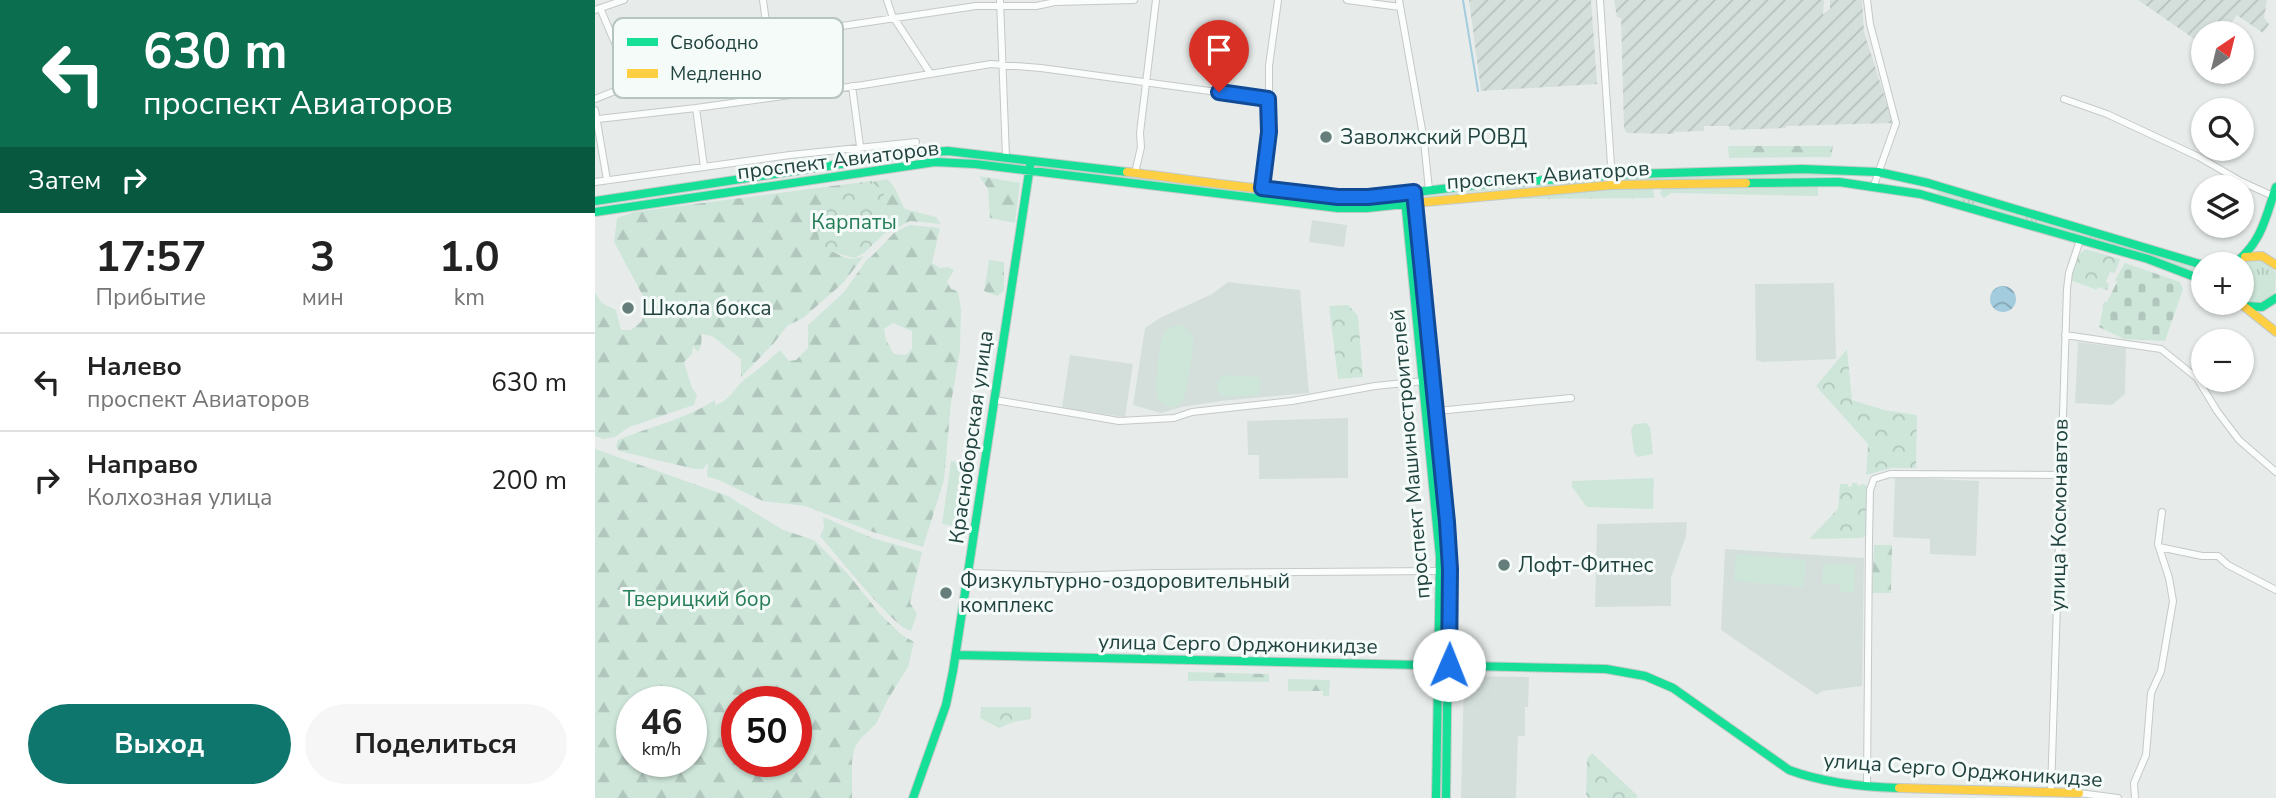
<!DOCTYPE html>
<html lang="ru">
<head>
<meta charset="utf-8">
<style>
	:root { --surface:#fff; --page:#f6f6f6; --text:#222; --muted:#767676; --line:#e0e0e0; --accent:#0f766e }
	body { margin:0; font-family:"Nunito Sans",sans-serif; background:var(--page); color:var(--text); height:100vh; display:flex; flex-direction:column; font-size:26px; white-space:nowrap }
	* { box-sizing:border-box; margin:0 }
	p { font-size:23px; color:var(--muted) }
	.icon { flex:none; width:38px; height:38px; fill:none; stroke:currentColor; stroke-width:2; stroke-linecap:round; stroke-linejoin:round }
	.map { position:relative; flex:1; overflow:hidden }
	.details { display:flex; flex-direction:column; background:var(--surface); width:595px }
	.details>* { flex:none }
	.hud { background:#0b6e4f; color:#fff; overflow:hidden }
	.needle { width:46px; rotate:35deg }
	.tools { position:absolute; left:1596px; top:21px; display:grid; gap:14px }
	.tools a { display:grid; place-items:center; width:63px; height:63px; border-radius:50%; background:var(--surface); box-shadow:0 2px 5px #0004; font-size:35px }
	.speed { position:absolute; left:21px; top:686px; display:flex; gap:14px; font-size:35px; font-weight:700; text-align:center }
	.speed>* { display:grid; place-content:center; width:91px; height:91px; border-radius:50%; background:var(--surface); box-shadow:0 2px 5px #0004; line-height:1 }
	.speed small { font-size:18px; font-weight:400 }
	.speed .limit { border:10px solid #d22; background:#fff; color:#111 }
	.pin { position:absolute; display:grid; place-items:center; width:60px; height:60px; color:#fff; margin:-72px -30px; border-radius:50% 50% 50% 0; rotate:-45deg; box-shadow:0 0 7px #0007 }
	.pin .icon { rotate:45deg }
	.me { position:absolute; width:77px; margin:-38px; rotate:1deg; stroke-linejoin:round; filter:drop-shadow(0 0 5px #0008) }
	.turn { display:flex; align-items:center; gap:24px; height:147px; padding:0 28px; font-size:32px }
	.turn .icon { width:91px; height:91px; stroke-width:2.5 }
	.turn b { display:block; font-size:49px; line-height:60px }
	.then { display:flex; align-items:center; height:66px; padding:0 28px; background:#0003; gap:14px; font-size:26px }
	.eta { display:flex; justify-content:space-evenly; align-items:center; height:119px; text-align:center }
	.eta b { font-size:42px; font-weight:700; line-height:49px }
	.action { display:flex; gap:14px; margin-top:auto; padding:14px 28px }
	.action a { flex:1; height:80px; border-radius:42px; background:var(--accent); color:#fff; font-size:28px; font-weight:700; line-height:80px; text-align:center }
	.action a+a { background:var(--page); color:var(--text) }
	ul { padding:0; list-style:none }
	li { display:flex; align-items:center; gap:21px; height:98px; padding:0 28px; border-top:2px solid var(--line) }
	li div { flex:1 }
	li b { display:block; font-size:26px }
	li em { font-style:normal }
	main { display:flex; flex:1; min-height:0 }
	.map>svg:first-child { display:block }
	.built { fill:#d4dfdb }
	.industrial { fill:url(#industrial-furrows) }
	.grass { fill:url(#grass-tufts) }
	.forest { fill:url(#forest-firs); fill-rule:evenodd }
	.cemetery { fill:url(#cemetery-stones) }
	.park { fill:url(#park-crowns) }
	.pitch { fill:#cee6da }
	.water { fill:url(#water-waves) }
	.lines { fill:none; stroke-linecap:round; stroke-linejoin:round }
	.stream { stroke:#a3ccde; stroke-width:2 }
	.street-casing { stroke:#c4c9c8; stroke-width:8 }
	.fast-casing { stroke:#c2cac8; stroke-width:10 }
	.slow-casing { stroke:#c2cac8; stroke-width:10 }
	.street { stroke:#fbfcfc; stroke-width:6 }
	.fast { stroke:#16e098; stroke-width:8 }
	.slow { stroke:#ffcf43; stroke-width:8 }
	.route-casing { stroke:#114b97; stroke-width:18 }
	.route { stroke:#1a73e8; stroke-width:12 }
	.poi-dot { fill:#667e7b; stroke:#f5fbf9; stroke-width:2.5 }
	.labels { text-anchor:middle; stroke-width:6; stroke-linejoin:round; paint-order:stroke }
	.poi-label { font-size:21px; fill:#21433f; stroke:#f5fbf9; text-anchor:start }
	.street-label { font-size:21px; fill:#21433f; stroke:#f5fbf9 }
	.park-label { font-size:21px; fill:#267e57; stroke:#f5fbf9 }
	.key { fill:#f5fbf9; stroke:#b5c4c1; stroke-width:2 }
	.key-label { font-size:19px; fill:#21433f }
</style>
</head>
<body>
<main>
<section class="details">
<div class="hud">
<div class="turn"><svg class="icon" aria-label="left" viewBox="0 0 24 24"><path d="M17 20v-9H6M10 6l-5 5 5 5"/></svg><div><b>630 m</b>проспект Авиаторов</div></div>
<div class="then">Затем<svg class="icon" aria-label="right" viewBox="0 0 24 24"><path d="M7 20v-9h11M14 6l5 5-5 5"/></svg></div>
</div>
<div class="eta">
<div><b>17:57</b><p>Прибытие</p></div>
<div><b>3</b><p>мин</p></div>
<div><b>1.0</b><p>km</p></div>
</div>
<ul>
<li><svg class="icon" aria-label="left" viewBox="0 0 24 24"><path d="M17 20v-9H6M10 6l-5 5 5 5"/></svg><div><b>Налево</b><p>проспект Авиаторов</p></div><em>630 m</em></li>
<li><svg class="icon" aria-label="right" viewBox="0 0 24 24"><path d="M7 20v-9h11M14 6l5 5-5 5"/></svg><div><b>Направо</b><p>Колхозная улица</p></div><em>200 m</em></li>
</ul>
<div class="action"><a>Выход</a><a>Поделиться</a></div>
</section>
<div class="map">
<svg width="1681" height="798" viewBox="0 0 1681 798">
	<defs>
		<pattern id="industrial-furrows" width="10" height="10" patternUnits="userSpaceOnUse" patternTransform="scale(1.75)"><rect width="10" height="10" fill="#d4dfdb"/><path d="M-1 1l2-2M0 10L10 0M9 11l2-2" fill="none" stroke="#b6c1bd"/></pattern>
		<pattern id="grass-tufts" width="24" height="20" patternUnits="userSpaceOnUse" patternTransform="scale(1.75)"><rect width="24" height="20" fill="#cee6da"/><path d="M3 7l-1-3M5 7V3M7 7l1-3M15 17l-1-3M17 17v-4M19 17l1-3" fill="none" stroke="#b1c6bc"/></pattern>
		<pattern id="forest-firs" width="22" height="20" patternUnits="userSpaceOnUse" patternTransform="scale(1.75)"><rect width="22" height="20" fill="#cee6da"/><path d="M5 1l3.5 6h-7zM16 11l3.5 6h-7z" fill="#b1c6bc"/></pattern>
		<pattern id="cemetery-stones" width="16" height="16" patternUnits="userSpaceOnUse" patternTransform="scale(1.75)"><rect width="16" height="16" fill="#cee6da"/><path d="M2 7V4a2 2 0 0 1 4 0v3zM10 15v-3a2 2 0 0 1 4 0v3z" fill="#b1c6bc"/></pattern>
		<pattern id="park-crowns" width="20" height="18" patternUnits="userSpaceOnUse" patternTransform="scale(1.75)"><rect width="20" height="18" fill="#cee6da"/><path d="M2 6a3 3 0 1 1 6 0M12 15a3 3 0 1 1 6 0" fill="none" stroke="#b1c6bc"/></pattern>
		<pattern id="water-waves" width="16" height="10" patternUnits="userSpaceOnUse" patternTransform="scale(1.75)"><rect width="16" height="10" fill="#a3ccde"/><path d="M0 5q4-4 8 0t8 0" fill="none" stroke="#84a7b5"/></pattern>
	</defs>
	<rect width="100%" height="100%" fill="#e7eceb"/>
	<!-- built -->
	<path class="built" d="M717 220 752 225 749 247 714 242Z
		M633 282 705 290 714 393 626 401 587 407 566 413 538 405 550 328 565 318 617 294Z
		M1239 283 1241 359 1168 362 1161 360 1160 284Z
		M1483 342 1531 348 1530 394 1517 405 1480 403Z
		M475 355 538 364 530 417 467 408Z
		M753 418V478L664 479V455H653L652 421Z
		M1300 477 1384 481 1381 556 1335 554V539L1298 537Z
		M1092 522 1091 536 1076 578V606L1000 607 1002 524Z
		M1130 549 1269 558 1267 686 1227 691 1222 695 1126 630Z
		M869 676 934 677 933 707H930V736H923L921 798H866Z"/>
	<!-- industrial -->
	<path class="industrial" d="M874 0H996L1002 84 886 91Z
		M1019 0H1229L1228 15 1235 9V0H1267L1269 32 1298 123 1191 126V128L1135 130 1134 126H1109V131L1079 132V134L1032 133 1029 128 1026 18 1022 17Z
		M1543 0H1672L1669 18 1674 24 1668 33 1642 15 1629 33H1608V45Z"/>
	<!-- grass -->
	<path class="grass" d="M437 163 727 200V203L437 167Z
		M1234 173 1269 175 1023 182V177Z
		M1008 178V182L909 189 829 197V194L908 185Z
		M1223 184V196L1076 193 1069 198 1065 194 1067 188Z
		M1058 187 1059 198 927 199 915 197Z
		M1343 190 1608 270V275L1342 194Z
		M1659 259 1672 262 1681 273 1680 292C1671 303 1659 306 1647 299L1645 264Z"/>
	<!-- forest -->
	<path class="forest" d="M1133 146H1238L1236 157 1134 158Z
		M384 176 425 183 420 223 395 218 393 189Z
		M292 179C302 187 303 198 310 209L341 217 346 224 315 221 293 233 286 212 291 203 289 194 277 182Z
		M245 185 249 190 224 224 231 248C245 255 254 263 269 256L248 283 208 318 192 326 179 343 146 377V359L117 336 107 334 106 345 103 352 98 346 97 354 89 362 97 388 102 395 99 405 34 427 20 437 9 439 0 436V293L7 303 21 310 26 330H36L47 321 49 310 48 296 19 242 22 218 39 212Z
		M315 225 345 228 337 263 345 268 353 267 359 270 352 282 356 289 363 291 366 309 365 351 356 403 349 480 328 547 278 532 210 506 168 501 121 479 112 477 113 463 108 469H100L24 451 21 446 23 440C57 426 91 419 120 400V405C134 402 140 387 150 379 163 370 174 360 185 350L194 361 201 360 213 348V325L249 292 273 258H275L300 232ZM298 323 317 331V349L311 355 299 354 291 340 289 329Z
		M394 260 409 262V291L402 296 389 291Z
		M0 449 133 496 188 530 219 540 253 574 286 615 307 635 319 642 313 667 293 699 281 724 266 738 260 747 257 759V798H0ZM37 702H96V761H37ZM142 702H201V761H142Z
		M228 517 277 538 327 552 315 603 322 614 316 631C300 629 240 553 225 536L229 528Z
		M1279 545H1297L1296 593H1277Z
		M593 672 674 674V682L593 681Z
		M693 679 735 680 734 696H728V691H693Z"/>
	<!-- cemetery -->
	<path class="cemetery" d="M1530 263 1585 282 1588 289 1570 341 1529 339 1504 327 1509 302H1512L1522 282 1520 280Z"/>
	<!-- park -->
	<path class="park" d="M277 181 289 194 291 203 286 212 291 232 269 253 260 258C251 255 240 254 232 249 209 232 237 205 249 190L245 185Z
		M1491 249 1525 259 1520 273 1515 272 1511 282 1514 284 1512 290 1503 287 1502 290 1475 280C1477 269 1480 255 1491 249Z
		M753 305 763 316 768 377 743 379 734 306Z
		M1252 349 1257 400 1289 410 1322 415 1321 468H1296L1271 475 1273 444 1221 386Z
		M1257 483H1262L1263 486 1269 484 1274 488 1271 536 1267 538 1214 539 1243 509 1245 484H1253V487L1257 486Z
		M386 707H436V719L418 722 404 728 385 718Z
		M997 753 1042 795V798H994L991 795 992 759Z"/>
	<!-- pitch -->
	<path class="pitch" d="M584 325C590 328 594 329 597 335 600 343 596 358 595 367 593 386 589 424 562 399 561 384 562 344 570 333 573 327 578 327 584 325Z
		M628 375 664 377 667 382 664 395 628 397 622 390V381Z
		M1051 423 1055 427 1058 454 1043 457 1039 453 1036 430 1039 424Z
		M356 461 381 465 372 528 347 524Z
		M1059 478 1058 509 992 507 977 487V481Z
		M1141 554 1211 560 1209 587 1139 581Z
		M1228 564 1260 565 1259 592H1245V584H1227Z"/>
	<!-- water -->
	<path class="water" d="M1395 299a13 13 0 1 1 26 0a13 13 0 1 1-26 0Z"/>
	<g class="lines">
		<!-- stream -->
		<path class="stream" d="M868 0 883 91"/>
		<!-- street casing -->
		<g class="street-casing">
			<path id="street" d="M168 0 173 37
				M292 0 297 15 335 73
				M405 0 411 157
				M752 0 805 7
				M804 0 829 141 834 190
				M1005 0 1017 180
				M1272 0 1275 24 1301 123 1279 185
				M5 8 29 64 34 86
				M0 10 29 0
				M180 36 187 95
				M257 86 267 161
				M0 99 55 77 173 37 381 6H441L460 2 539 0
				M1469 99 1512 114 1604 157 1647 182 1678 196
				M101 108 109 167
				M0 110 12 180
				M3 119 101 108 268 85 396 64 446 68 673 99
				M540 173 546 147 545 133 561 0
				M0 182 195 155 321 142
				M667 188 674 132V66L683 0
				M1470 335 1566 349 1602 378 1622 411 1644 440 1681 472
				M400 400 524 421 579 418 597 412 697 401 780 386 829 381
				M842 411 976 398
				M1564 547 1607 556H1623L1633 565 1681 590
				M374 573 472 576 561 573 845 571
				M1272 786 1274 540 1275 490 1279 479 1295 474 1466 475
				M1456 792 1472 289 1474 273 1485 240
				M1484 793 1523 798
				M1540 798 1539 783 1551 755 1556 693 1566 671 1578 601 1574 578 1563 544 1567 512"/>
		</g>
		<!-- fast casing -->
		<g class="fast-casing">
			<path id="fast" d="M1151 183 1244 182 1325 194 1553 259 1608 280
				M812 193 890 184 1039 174 1207 169 1283 172 1333 183 1608 265
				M819 198 854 557 851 798
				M810 199 845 557 841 798
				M0 201 319 153 353 151 532 172
				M0 212 340 162 380 164 743 208H772L819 203
				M1639 264C1667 242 1670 219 1681 187
				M1650 306 1667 307 1681 298
				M361 655 1011 669 1050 676 1078 688 1194 770C1229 783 1267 787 1304 788
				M318 798 351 705 358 671 435 166"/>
		</g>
		<!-- slow casing -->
		<g class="slow-casing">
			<path id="slow" d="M532 172C625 183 719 201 812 193
				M819 203 1017 185 1151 183
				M1650 257 1667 256 1681 265
				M1645 303 1681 332
				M1304 788 1484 793"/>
		</g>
		<!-- street -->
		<use href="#street" class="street"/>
		<!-- fast -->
		<use href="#fast" class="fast"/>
		<!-- slow -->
		<use href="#slow" class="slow"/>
	</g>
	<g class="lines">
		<!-- route casing -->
		<g class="route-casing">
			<path id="route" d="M624 92 673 99 674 132 667 188 743 197H773L819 192 852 522 855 569 854 665"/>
		</g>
		<!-- route -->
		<use href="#route" class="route"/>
	</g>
	<!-- markers -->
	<g class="poi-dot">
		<circle cx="731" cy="137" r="7"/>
		<circle cx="33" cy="308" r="7"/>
		<circle cx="909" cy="565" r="7"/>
		<circle cx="351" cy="593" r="7"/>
	</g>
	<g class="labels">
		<!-- poi labels -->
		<g class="poi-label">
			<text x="745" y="144">Заволжский РОВД</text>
			<text x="47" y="315">Школа бокса</text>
			<text x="923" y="572">Лофт-Фитнес</text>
			<text x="365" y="588">Физкультурно-оздоровительный<tspan x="365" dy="24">комплекс</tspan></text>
		</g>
		<!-- street labels -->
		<g class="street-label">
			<text transform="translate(243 160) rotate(-7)" y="7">проспект Авиаторов</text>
			<text transform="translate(953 175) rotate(-4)" y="7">проспект Авиаторов</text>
			<text transform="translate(376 437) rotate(-82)" y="7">Красноборская улица</text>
			<text transform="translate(815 454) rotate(-95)" y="7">проспект Машиностроителей</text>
			<text transform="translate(1464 515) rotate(-89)" y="7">улица Космонавтов</text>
			<text transform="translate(643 644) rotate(1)" y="7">улица Серго Орджоникидзе</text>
			<text transform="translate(1368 770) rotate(4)" y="7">улица Серго Орджоникидзе</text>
		</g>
		<!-- park labels -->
		<g class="park-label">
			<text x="259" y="229">Карпаты</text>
			<text x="102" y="606">Тверицкий бор</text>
		</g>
	</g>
	<!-- legend -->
	<rect x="18" y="18" width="230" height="80" rx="10" class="key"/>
	<rect x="32" y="38" width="31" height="8" fill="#16e098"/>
	<rect x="32" y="69" width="31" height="9" fill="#ffcf43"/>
	<g class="key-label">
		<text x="75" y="49">Свободно</text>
		<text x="75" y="80">Медленно</text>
	</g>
</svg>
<div class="tools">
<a><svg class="needle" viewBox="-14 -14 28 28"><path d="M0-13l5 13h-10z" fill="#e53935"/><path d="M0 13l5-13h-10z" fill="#767676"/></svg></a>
<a><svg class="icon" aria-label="search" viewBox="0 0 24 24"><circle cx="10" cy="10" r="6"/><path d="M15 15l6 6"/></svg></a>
<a><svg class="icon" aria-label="layers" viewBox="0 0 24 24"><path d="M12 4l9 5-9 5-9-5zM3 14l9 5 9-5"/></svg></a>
<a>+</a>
<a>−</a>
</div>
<div class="speed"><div>46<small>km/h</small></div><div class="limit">50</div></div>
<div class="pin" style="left:624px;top:92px;background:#d93025"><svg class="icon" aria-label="arrive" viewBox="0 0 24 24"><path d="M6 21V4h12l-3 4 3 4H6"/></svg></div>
<svg class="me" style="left:854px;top:665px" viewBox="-20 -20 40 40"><circle r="19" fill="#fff"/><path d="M0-13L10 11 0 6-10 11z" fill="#1a73e8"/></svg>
</div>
</main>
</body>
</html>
